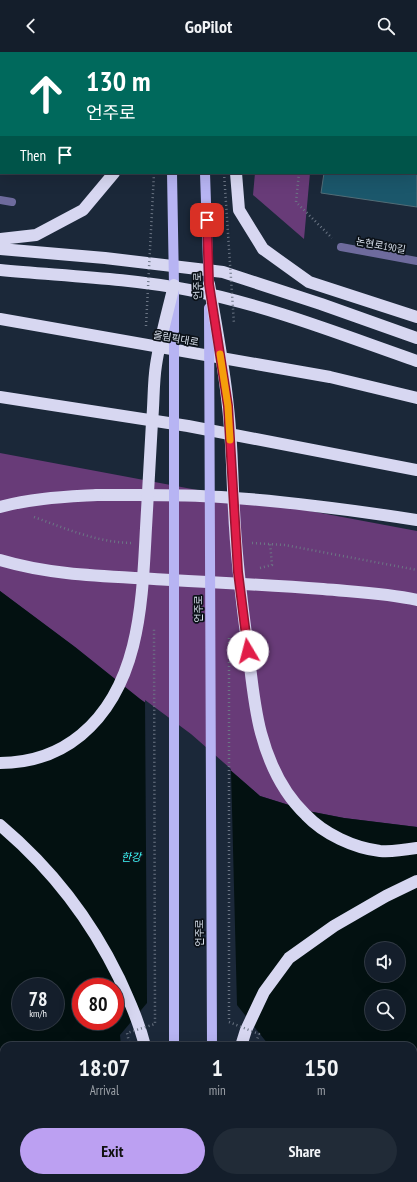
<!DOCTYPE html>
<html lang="en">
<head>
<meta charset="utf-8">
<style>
	:root { --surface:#141e2b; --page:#212b37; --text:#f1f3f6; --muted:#9da2a9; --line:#333c47; --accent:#bca0f2 }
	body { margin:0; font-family:"PT Sans Narrow","Noto Sans KR",sans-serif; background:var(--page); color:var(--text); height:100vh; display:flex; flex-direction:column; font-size:15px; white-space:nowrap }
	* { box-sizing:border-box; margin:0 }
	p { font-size:13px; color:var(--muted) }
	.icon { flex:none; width:22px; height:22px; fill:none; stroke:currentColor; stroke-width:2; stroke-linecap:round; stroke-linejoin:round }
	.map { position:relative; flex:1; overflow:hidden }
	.panel { position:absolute; left:0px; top:990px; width:417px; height:140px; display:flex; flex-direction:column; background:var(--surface); border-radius:12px 12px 0 0; box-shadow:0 4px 16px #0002,0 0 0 1px var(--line) }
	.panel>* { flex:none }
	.top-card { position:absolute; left:0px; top:0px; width:417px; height:122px; box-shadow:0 4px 16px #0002,0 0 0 1px var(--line); background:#00695c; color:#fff; overflow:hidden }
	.controls { position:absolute; left:365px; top:890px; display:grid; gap:8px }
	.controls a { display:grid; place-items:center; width:40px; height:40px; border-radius:50%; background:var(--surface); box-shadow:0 4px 16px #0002,0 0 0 1px var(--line); font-size:20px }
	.speed { position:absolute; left:12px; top:926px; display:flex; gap:8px; font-size:20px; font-weight:700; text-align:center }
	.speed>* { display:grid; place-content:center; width:52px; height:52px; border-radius:50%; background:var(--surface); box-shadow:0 4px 16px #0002,0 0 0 1px var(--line); line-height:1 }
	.speed small { font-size:10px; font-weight:400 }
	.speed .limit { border:6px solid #d22; background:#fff; color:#111 }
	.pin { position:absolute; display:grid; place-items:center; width:34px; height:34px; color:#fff; margin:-17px; border-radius:8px; box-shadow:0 2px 6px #0006 }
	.me { position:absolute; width:44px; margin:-22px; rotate:352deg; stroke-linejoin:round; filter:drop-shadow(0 0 3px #0008) }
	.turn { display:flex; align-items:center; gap:14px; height:84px; padding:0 20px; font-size:18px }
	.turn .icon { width:52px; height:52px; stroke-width:2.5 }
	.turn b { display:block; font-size:28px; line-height:34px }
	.then { display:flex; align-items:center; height:38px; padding:0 20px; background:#0003; gap:8px; font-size:15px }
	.eta { display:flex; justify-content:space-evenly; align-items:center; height:68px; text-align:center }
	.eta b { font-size:24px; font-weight:700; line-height:28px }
	.action { display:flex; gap:8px; margin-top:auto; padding:8px 20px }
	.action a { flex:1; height:46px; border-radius:24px; background:var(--accent); color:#111; font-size:16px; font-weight:700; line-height:46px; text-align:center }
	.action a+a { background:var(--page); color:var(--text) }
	header { display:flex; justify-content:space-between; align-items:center; height:52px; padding:0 20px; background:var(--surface); font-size:18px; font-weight:700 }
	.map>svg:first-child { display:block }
	.green { fill:#683b78 }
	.water { fill:#031111; fill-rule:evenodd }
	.pier { fill:#1b2839 }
	.building { fill:#1b576b; stroke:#526d77 }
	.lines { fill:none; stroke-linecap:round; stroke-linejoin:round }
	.path { stroke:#6c7685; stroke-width:2.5; stroke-dasharray:1 3; stroke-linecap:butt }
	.lane { stroke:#6e6b9d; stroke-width:8 }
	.street { stroke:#6e6b9d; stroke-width:8 }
	.primary { stroke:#b7b4f3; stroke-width:10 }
	.highway { stroke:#d7d7f1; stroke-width:12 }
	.path-bridge { stroke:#6c7685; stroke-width:2.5; stroke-dasharray:1 3; stroke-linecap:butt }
	.primary-bridge { stroke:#b7b4f3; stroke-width:10 }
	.highway-bridge { stroke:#d7d7f1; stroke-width:12 }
	.route-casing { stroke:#92132f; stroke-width:10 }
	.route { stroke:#e11d48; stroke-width:7 }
	.slow { stroke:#f59e0b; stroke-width:7 }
	.labels { text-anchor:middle; stroke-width:3.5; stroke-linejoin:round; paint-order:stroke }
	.street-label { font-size:10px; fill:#d8e0ec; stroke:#0b1118 }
	.water-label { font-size:11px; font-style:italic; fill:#3dfbf9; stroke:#0b1118 }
</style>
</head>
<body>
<header><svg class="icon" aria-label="back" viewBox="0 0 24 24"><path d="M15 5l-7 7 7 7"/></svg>GoPilot<svg class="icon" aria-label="search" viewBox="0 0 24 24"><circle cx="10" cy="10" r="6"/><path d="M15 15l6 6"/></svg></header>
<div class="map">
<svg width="417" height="1130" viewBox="0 0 417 1130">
	<rect width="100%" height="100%" fill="#1b2839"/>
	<!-- green -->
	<path class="green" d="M255 121H310L304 187 253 143Z
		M0 401 417 479V775L344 766 308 759 260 744 190 683 140 647 75 595 0 539Z"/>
	<!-- water -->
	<path class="water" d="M0 539 75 595 140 647 190 683 260 744 308 759 344 766 417 775V1130H0ZM372 897H398V923H372ZM21 935H55V969H21ZM81 935H115V969H81ZM372 945H398V971H372ZM4 994H413V1126H4Z"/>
	<!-- pier -->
	<path class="pier" d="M145 648 191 682 231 717 237 953 268 992V994H121L120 983 147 951Z
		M131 1126H268V1130H131Z"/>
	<!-- building -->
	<path class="building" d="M324 121H417V155L321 141Z"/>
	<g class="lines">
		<!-- path -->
		<path class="path" d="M251 0 252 1
			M321 1 322 0
			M299 121 296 150 332 186
			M34 465C67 477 96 490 131 491
			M252 491 285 493 417 518
			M260 516 272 513 270 491"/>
		<!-- lane -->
		<path class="lane" d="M416 54H417
			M341 195 417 209"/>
		<!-- street -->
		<path class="street" d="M0 148 12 150"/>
		<!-- primary -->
		<path class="primary" d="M168 0V1
			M202 0V1
			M176 1126V1130
			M214 1126V1130"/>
		<!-- highway -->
		<path class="highway" d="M231 0V1
			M137 1V0
			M236 121 239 158 263 197 309 230 417 265
			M0 187 36 183 83 158 114 121
			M0 197 105 206 223 220 321 252 417 286
			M0 218C63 224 127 226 189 238 267 253 342 283 417 309
			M0 267 330 325 417 346
			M0 345 188 374 417 418
			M97 443C138 443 180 442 221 445 287 449 352 458 417 468
			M0 508C50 523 102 524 154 527 210 530 267 533 323 537 355 540 387 541 417 548
			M0 773C51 816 90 866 119 926 129 948 139 970 145 994
			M241 994 246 978 264 940 289 906 334 874 386 844 417 829
			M156 1126V1130
			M227 1130 228 1126"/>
		<!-- path-bridge -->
		<path class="path-bridge" d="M224 121 234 272
			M146 274 154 121
			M229 586V970L259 982 255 994
			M130 994 127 981 155 972 154 575"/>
		<!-- primary-bridge -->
		<path class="primary-bridge" d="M172 121 174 233V994
			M205 121 209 240
			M209 256 212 994"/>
		<!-- highway-bridge -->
		<path class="highway-bridge" d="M209 232C216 273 224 314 228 355 232 389 232 424 234 458 236 502 241 545 247 589 251 619 253 651 261 681 269 711 284 742 306 763 324 782 354 796 380 799 392 800 405 798 417 796
			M0 455C32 446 64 445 97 443
			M0 711C30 711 58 702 81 683 141 633 142 548 146 476 148 441 150 406 152 370 154 351 153 332 156 313 160 286 168 259 174 233"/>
	</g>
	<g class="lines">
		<!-- route casing -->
		<g class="route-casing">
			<path id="route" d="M207 168 209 232 228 354 238 520 248 599"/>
		</g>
		<!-- route -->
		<use href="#route" class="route"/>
		<!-- slow -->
		<path class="slow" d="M220 302 228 354 230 388"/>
	</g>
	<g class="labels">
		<!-- street labels -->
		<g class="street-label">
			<text transform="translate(381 193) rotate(10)" y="4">논현로190길</text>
			<text transform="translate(197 234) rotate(-91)" y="4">언주로</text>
			<text transform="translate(176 286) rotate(10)" y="4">올림픽대로</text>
			<text transform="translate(198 557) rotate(-90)" y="4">언주로</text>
			<text transform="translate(199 881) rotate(-90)" y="4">언주로</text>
		</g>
		<!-- water labels -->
		<g class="water-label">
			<text x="131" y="809">한강</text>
		</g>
	</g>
</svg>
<div class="controls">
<a><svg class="icon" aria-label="sound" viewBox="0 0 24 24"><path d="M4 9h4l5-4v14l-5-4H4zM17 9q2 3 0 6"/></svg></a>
<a><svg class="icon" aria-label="search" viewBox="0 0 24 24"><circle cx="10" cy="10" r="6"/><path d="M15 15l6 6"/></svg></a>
</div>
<div class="speed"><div>78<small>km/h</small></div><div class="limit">80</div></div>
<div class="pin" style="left:207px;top:168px;background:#d93025"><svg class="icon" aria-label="arrive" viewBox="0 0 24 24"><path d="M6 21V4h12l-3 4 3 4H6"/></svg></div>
<svg class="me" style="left:248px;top:599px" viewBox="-20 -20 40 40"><circle r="19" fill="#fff"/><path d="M0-13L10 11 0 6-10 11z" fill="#e11d48"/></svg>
<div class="top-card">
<div class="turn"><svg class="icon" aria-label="ahead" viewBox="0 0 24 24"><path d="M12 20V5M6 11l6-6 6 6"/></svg><div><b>130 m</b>언주로</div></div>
<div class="then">Then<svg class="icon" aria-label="arrive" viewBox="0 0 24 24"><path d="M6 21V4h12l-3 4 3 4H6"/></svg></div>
</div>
<section class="panel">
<div class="eta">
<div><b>18:07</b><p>Arrival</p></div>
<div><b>1</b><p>min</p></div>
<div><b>150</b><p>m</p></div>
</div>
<div class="action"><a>Exit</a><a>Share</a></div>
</section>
</div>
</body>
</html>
